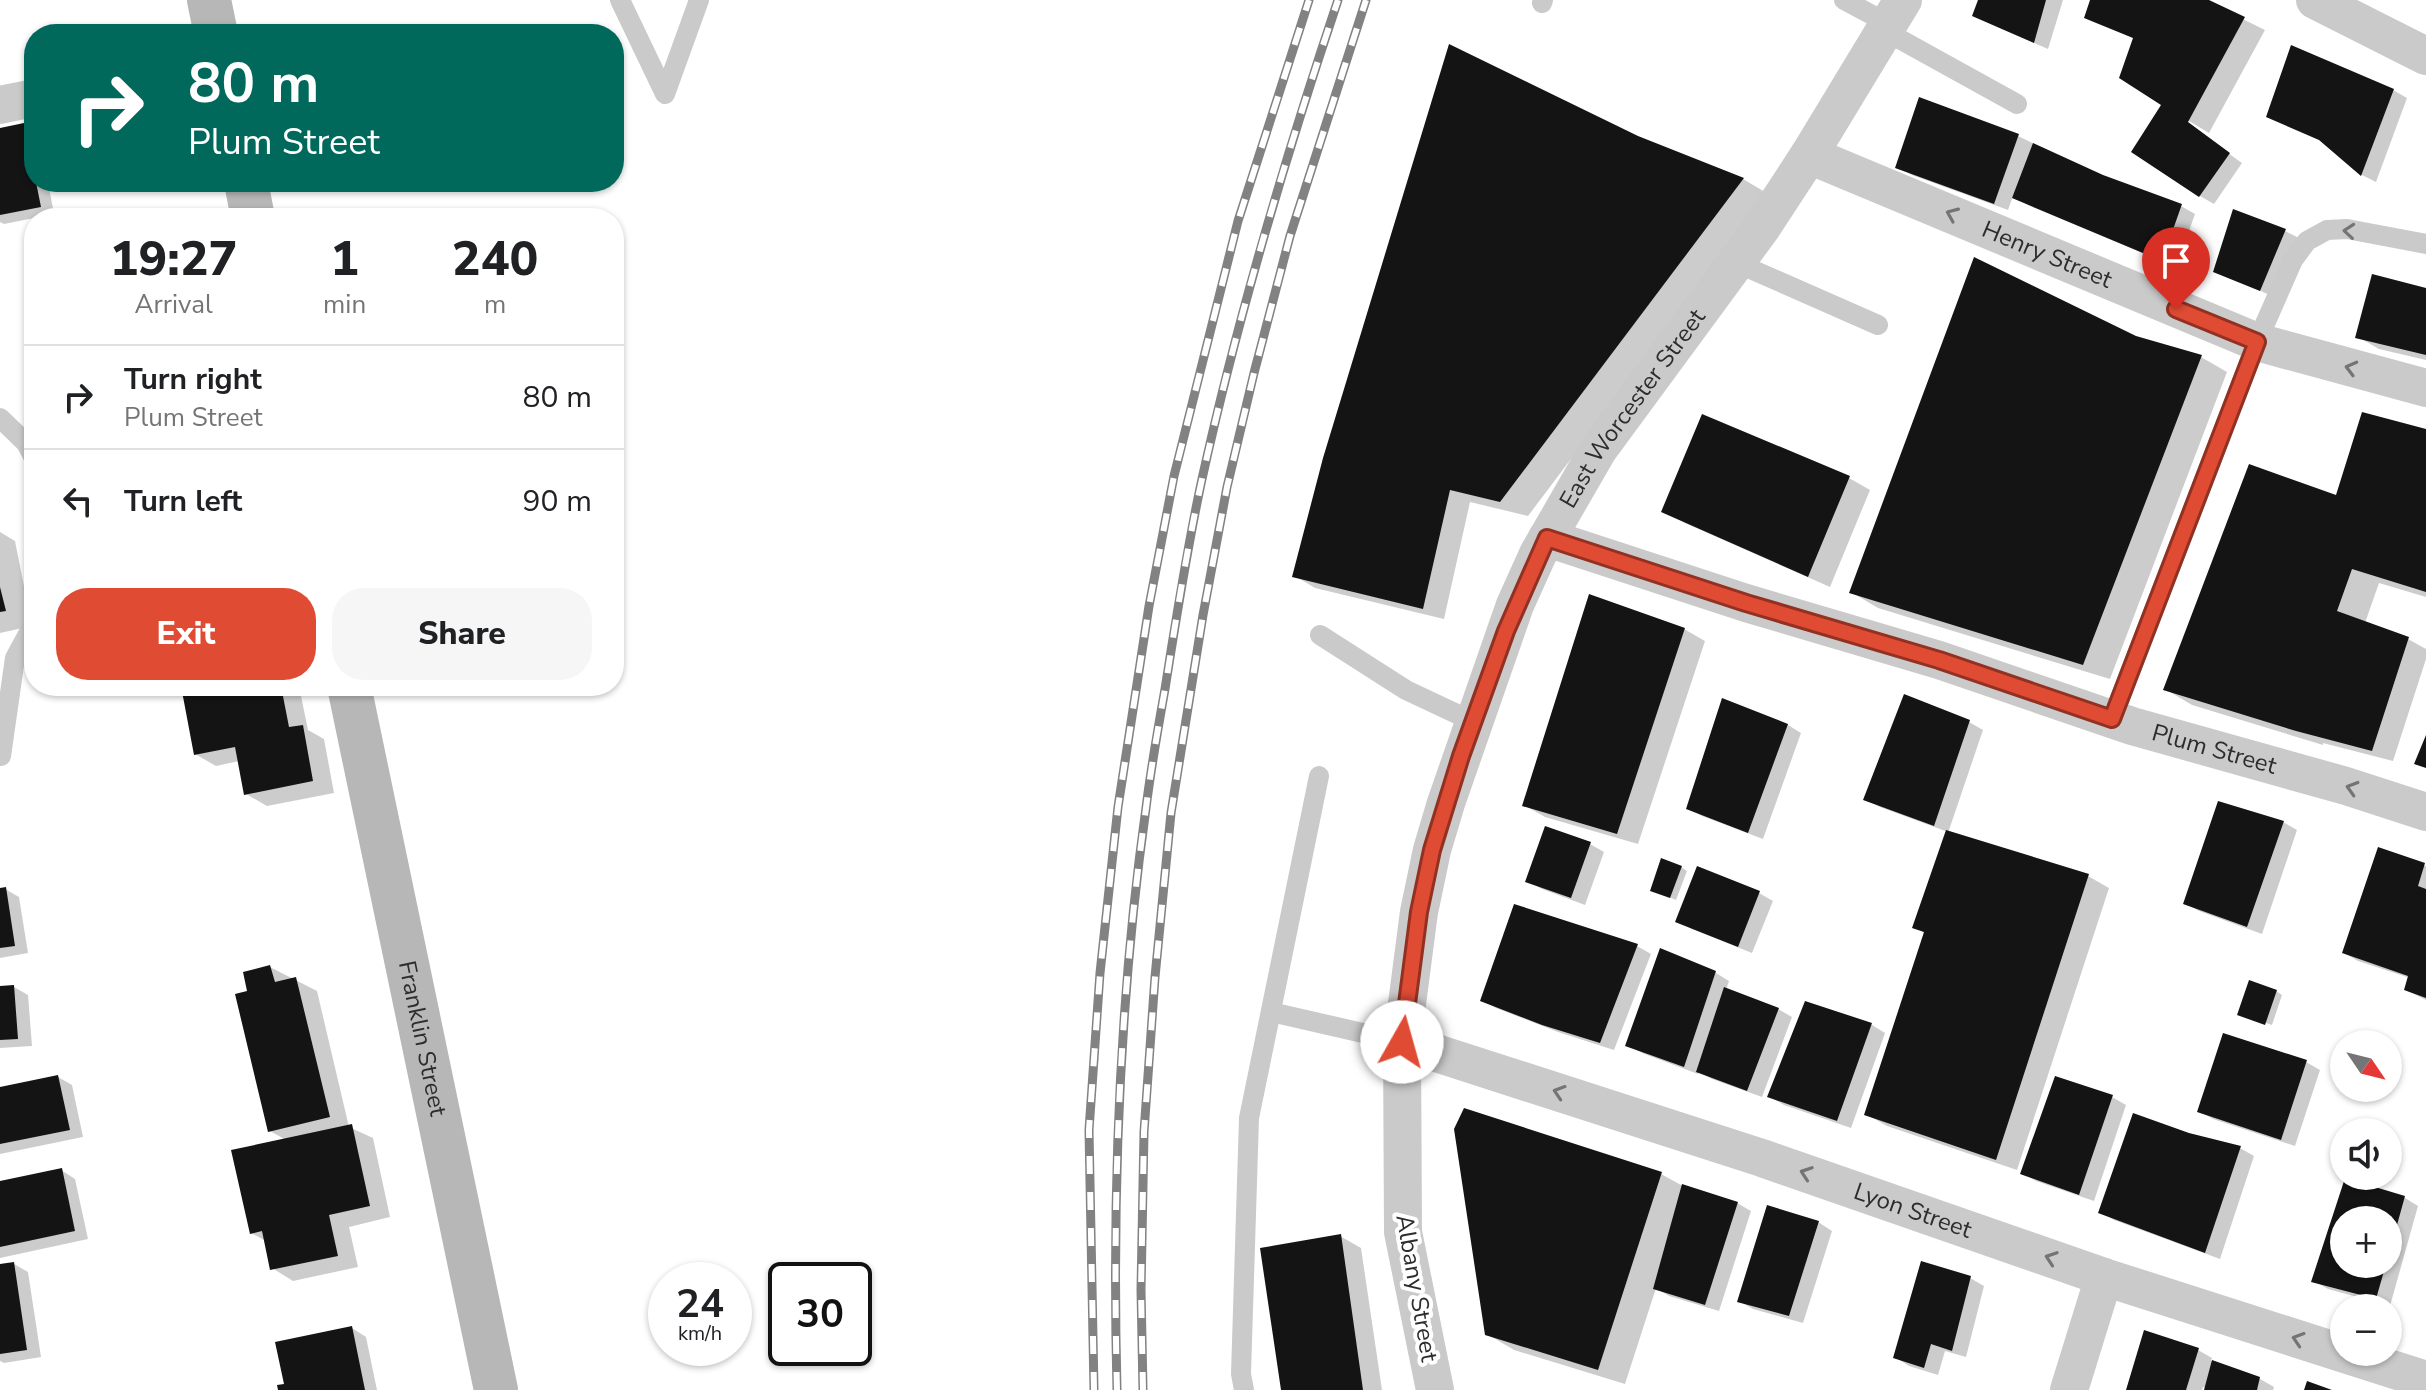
<!DOCTYPE html>
<html lang="en">
<head>
<meta charset="utf-8">
<style>
	:root { --surface:#fff; --page:#f6f6f6; --text:#202124; --muted:#757577; --line:#e0e0e0; --accent:#e04b34 }
	body { margin:0; font-family:"Nunito Sans",sans-serif; background:var(--page); color:var(--text); height:100vh; display:flex; flex-direction:column; font-size:30px; white-space:nowrap }
	* { box-sizing:border-box; margin:0 }
	p { font-size:26px; color:var(--muted) }
	.icon { flex:none; width:44px; height:44px; fill:none; stroke:currentColor; stroke-width:2; stroke-linecap:round; stroke-linejoin:round }
	.map { position:relative; flex:1; overflow:hidden }
	.sheet { position:absolute; left:24px; top:208px; width:600px; height:488px; display:flex; flex-direction:column; background:var(--surface); border-radius:32px; box-shadow:0 2px 6px #0004 }
	.sheet>* { flex:none }
	.top-card { position:absolute; left:24px; top:24px; width:600px; height:168px; border-radius:32px; box-shadow:0 2px 6px #0004; background:#00695c; color:#fff; overflow:hidden }
	.needle { width:52px; rotate:125deg }
	.fabs { position:absolute; left:2330px; top:1030px; display:grid; gap:16px }
	.fabs a { display:grid; place-items:center; width:72px; height:72px; border-radius:50%; background:var(--surface); box-shadow:0 2px 6px #0004; font-size:40px }
	.speed { position:absolute; left:648px; top:1262px; display:flex; gap:16px; font-size:40px; font-weight:700; text-align:center }
	.speed>* { display:grid; place-content:center; width:104px; height:104px; border-radius:50%; background:var(--surface); box-shadow:0 2px 6px #0004; line-height:1 }
	.speed small { font-size:20px; font-weight:400 }
	.speed .limit { border:4px solid #111; border-radius:12px; background:#fff; color:#111 }
	.pin { position:absolute; display:grid; place-items:center; width:68px; height:68px; color:#fff; margin:-82px -34px; border-radius:50% 50% 50% 0; rotate:-45deg; box-shadow:0 0 8px #0007 }
	.pin .icon { rotate:45deg }
	.me { position:absolute; width:88px; margin:-44px; rotate:7deg; stroke-linejoin:round; filter:drop-shadow(0 0 6px #0008) }
	.turn { display:flex; align-items:center; gap:28px; height:168px; padding:0 32px; font-size:36px }
	.turn .icon { width:104px; height:104px; stroke-width:2.5 }
	.turn b { display:block; font-size:56px; line-height:68px }
	.eta { display:flex; justify-content:space-evenly; align-items:center; height:136px; text-align:center }
	.eta b { font-size:48px; font-weight:800; line-height:56px }
	.primary-button { display:flex; gap:16px; margin-top:auto; padding:16px 32px }
	.primary-button a { flex:1; height:92px; border-radius:32px; background:var(--accent); color:#fff; font-size:32px; font-weight:800; line-height:92px; text-align:center }
	.primary-button a+a { background:var(--page); color:var(--text) }
	ul { padding:0; list-style:none }
	li { display:flex; align-items:center; gap:24px; height:104px; padding:0 32px; border-top:2px solid var(--line) }
	li div { flex:1 }
	li b { display:block; font-size:30px }
	li em { font-style:normal }
	.map>svg:first-child { display:block }
	.shadow { fill:#0003; fill-rule:evenodd }
	.building { fill:#141414 }
	.lines { fill:none; stroke-linecap:round; stroke-linejoin:round }
	.lane { stroke:#cacaca; stroke-width:20 }
	.street { stroke:#cacaca; stroke-width:38 }
	.secondary { stroke:#b7b7b7; stroke-width:44 }
	.rail-casing { stroke:#828282; stroke-width:9 }
	.rail { stroke:#fff; stroke-width:6; stroke-dasharray:18; stroke-linecap:butt }
	.oneway { stroke:#747474 }
	.route-casing { stroke:#923122; stroke-width:20 }
	.route { stroke:#e04b34; stroke-width:14 }
	.labels { text-anchor:middle; stroke-width:8; stroke-linejoin:round; paint-order:stroke }
	.street-label { font-size:24px; fill:#2d2d2d; stroke:#fff }
</style>
</head>
<body>
<div class="map">
<svg width="2426" height="1390" viewBox="0 0 2426 1390">
	<rect width="100%" height="100%" fill="#fff"/>
	<!-- shadow -->
	<path class="shadow" d="M1980 0H2063L2048 49 1989 23Z
		M2092 0H2204L2265 30 2209 133 2184 118 2183 121 2242 163 2214 204 2200 196 2169 112 2135 39 2087 17Z
		M2393 90 2407 98 2376 182 2362 175 2326 143 2268 116Z
		M24 125 34 131V182H48L54 214 4 224 0 222V130Z
		M2018 136 2103 177 2181 206 2195 214 2176 267 2028 205 2013 196 2008 210 1912 175 1898 167Z
		M1637 138 1743 179 1770 195 1528 516 1470 502 1444 619 1315 588 1295 576Z
		M2234 211 2285 231 2299 238 2274 297 2216 271Z
		M2426 290V360L2379 349 2358 337Z
		M2135 338 2201 357 2227 372 2110 679 1878 608 1851 592Z
		M2426 431V597L2379 583 2365 623 2408 639 2426 649V659L2393 761 2323 743V745L2192 705 2165 689Z
		M1849 478 1870 490 1830 587 1685 523 1664 511Z
		M0 532 15 541 32 626 0 633Z
		M1684 629 1705 641 1638 844 1545 817 1524 805Z
		M183 686H299L308 730 324 739 334 793 267 806 246 794 239 761 216 766 195 754Z
		M1905 697 1969 722 1983 730 1948 833 2088 876 2109 888 2017 1170 1887 1126 1866 1114 1926 934 1915 927 1948 832 1880 807 1866 799Z
		M1723 700 1788 725 1801 733 1763 839 1702 816 1688 808Z
		M2283 822 2297 830 2262 934 2199 911 2185 903Z
		M1590 844 1604 852 1585 905 1542 889 1528 881Z
		M2379 850 2426 866V1000L2406 990 2410 978 2358 961 2344 953Z
		M1681 867 1687 871 1676 900 1652 890Z
		M5 889 19 897 28 953 0 958V890Z
		M1759 893 1773 901 1752 953 1692 929 1678 921Z
		M1637 946 1651 954 1614 1050 1558 1032 1496 1008 1482 1000Z
		M1662 951 1716 973 1729 981 1726 990 1778 1009 1792 1017 1762 1097 1712 1079 1699 1072 1698 1074 1642 1053 1628 1045Z
		M270 967 317 991 349 1127 373 1138 390 1217 349 1227 358 1267 293 1281 272 1268 266 1241 251 1233 286 1140 270 1131 249 992Z
		M14 987 28 995 32 1046 0 1048V988Z
		M2276 991 2282 995 2272 1025 2243 1015Z
		M1806 1004 1872 1025 1885 1033 1851 1128 1784 1105 1770 1097Z
		M2306 1062 2320 1070 2295 1146 2213 1119 2199 1111Z
		M58 1077 72 1085 83 1137 0 1154V1089Z
		M2057 1079 2112 1097 2126 1105 2094 1201 2036 1181 2022 1173Z
		M2189 1135 2240 1148 2254 1156 2220 1259 2114 1220 2101 1212Z
		M61 1170 75 1179 88 1239 0 1258V1184Z
		M1661 1174 1683 1186 1737 1203 1751 1211 1719 1311 1669 1296 1656 1288 1625 1384 1514 1350 1487 1334Z
		M2347 1180 2405 1198 2418 1206 2390 1306 2328 1289 2314 1281ZM2344 1220H2388V1264H2344Z
		M1818 1222 1832 1231 1803 1323 1753 1309 1739 1301Z
		M1340 1236 1361 1248 1382 1390H1283Z
		M14 1264 28 1272 41 1357 4 1363 0 1361V1266Z
		M1970 1278 1984 1286 1966 1357 1945 1351 1938 1375 1909 1366 1895 1357Z
		M352 1328 366 1337 377 1390H280Z
		M2198 1350 2212 1358 2211 1361 2260 1379 2274 1387 2273 1390H2206L2207 1388 2203 1387 2202 1390H2128Z"/>
	<!-- building -->
	<path class="building" d="M1978 0H2046L2034 43 1972 16Z
		M2090 0H2209L2245 17 2188 122 2230 153 2199 197 2131 152 2161 105 2119 78 2133 38 2084 18Z
		M1449 44 1638 136 1744 178 1500 502 1450 490 1423 609 1292 577 1323 458Z
		M2291 45 2394 89 2361 176 2319 140 2266 117Z
		M1919 97 2019 134 1994 204 1895 168Z
		M24 123 34 182H36L41 207 0 215V128Z
		M2033 143 2103 175 2182 204 2162 261 2012 198Z
		M2233 209 2286 229 2260 291 2213 272Z
		M1974 257 2136 336 2202 355 2083 665 1849 593Z
		M2372 274 2426 288V355L2355 338Z
		M2362 412 2426 429V592L2352 569 2337 611 2409 637 2372 751 2296 731 2163 690 2249 464 2336 495Z
		M1702 414 1850 476 1808 577 1661 512Z
		M0 587 6 611 0 612Z
		M1589 594 1685 628 1617 834 1522 806Z
		M181 686H281L289 727 303 725 313 781 244 795 235 747 194 755Z
		M1904 694 1970 720 1934 826 1863 800Z
		M1722 698 1788 724 1748 833 1686 809Z
		M2426 735V768L2414 764Z
		M2218 801 2284 821 2247 927 2183 904Z
		M1545 826 1591 842 1571 898 1525 882Z
		M1946 830 2089 874 1996 1160 1864 1115 1924 932 1912 928Z
		M2378 847 2425 863 2418 886 2426 889V998L2404 990 2408 976 2342 953Z
		M1661 858 1682 866 1670 898 1650 891Z
		M1697 866 1760 891 1738 947 1675 922Z
		M6 887 15 946 0 948V888Z
		M1514 904 1638 944 1600 1043 1542 1025 1480 1001Z
		M1660 948 1716 971 1684 1067 1625 1046Z
		M270 965 275 982 296 977 330 1117 268 1132 235 994 247 991 243 972Z
		M2249 980 2277 990 2265 1025 2237 1015Z
		M14 985 18 1039 0 1040V986Z
		M1724 987 1779 1008 1747 1091 1696 1072Z
		M1805 1001 1872 1023 1837 1121 1767 1097Z
		M2223 1033 2307 1060 2281 1140 2197 1112Z
		M58 1075 70 1130 0 1144V1087Z
		M2055 1076 2113 1095 2079 1195 2020 1174Z
		M1464 1108 1662 1172 1598 1370 1485 1335 1454 1129Z
		M2133 1113 2189 1133 2241 1146 2205 1253 2098 1213Z
		M352 1124 370 1206 329 1215 338 1256 270 1270 262 1231 250 1234 231 1150Z
		M62 1168 75 1231 0 1247V1181Z
		M2345 1178 2405 1196 2389 1254 2388 1220H2344V1264H2386L2376 1299 2311 1282Z
		M1682 1184 1738 1202 1705 1305 1653 1289Z
		M1767 1205 1819 1221 1789 1316 1737 1302Z
		M1341 1234 1363 1390H1281L1260 1248Z
		M1921 1261 1971 1276 1952 1351 1931 1344 1924 1368 1893 1358Z
		M14 1262 27 1350 0 1354V1264Z
		M352 1326 365 1390H278L277 1385 284 1384 275 1342Z
		M2144 1330 2199 1348 2186 1390H2126Z
		M2212 1360 2260 1377 2257 1390H2204Z
		M2307 1381 2332 1390H2304Z"/>
	<g class="lines">
		<!-- lane -->
		<path class="lane" d="M620 0 665 94 699 0
			M1844 0 1889 24
			M1542 3 1543 0
			M1885 31 2017 104
			M1737 263 1878 325
			M0 418 26 443 34 458
			M1320 635 1406 690 1474 722
			M2112 719 2257 342 2293 260 2307 241 2327 230 2347 229 2426 244
			M1 756 15 658 34 623
			M1271 1012 1402 1042
			M1244 1390 1241 1374 1249 1118 1319 776"/>
		<!-- street -->
		<g class="street">
			<path d="M2315 0 2426 56"/>
			<path d="M0 105 34 98"/>
			<path id="s1" d="M1809 155 2257 342 2426 388"/>
			<path id="s2" d="M1547 538 1746 603 1939 660 2132 726 2346 786 2426 812"/>
			<path id="s3" d="M1402 1042 1762 1158 2104 1277 2426 1380"/>
			<path id="s4" d="M1435 1390 1403 1232 1402 1042 1419 912 1432 850 1446 803 1515 605 1538 554 1598 450 1762 227 1809 155 1903 0"/>
			<path d="M2069 1390 2104 1277"/>
		</g>
		<!-- secondary -->
		<g class="secondary">
			<path d="M209 0 216 34"/>
			<path d="M246 182 253 218"/>
			<path id="s5" d="M349 686 496 1390"/>
		</g>
		<!-- rail casing -->
		<g class="rail-casing">
			<path id="rail" d="M1094 1390 1089 1130 1100 973 1118 807 1149 606 1174 476 1238 221 1309 0
				M1117 1390C1112 1196 1119 1000 1146 808 1151 768 1158 728 1165 689 1176 619 1187 548 1202 479 1238 316 1285 158 1338 0
				M1143 1390 1141 1290 1144 1132 1155 977 1171 813 1203 615 1227 487 1254 373 1290 236 1366 0"/>
		</g>
		<!-- rail -->
		<use href="#rail" class="rail"/>
	</g>
	<!-- one-way arrows -->
	<defs><path id="oneway-chevron" d="M-2-3.5L2.5 0L-2 3.5" fill="none" stroke-width="1.6" stroke-linecap="round" stroke-linejoin="round" transform="scale(2)"/></defs>
	<g class="oneway">
		<use href="#oneway-chevron" transform="translate(1952 214) rotate(-157)"/>
		<use href="#oneway-chevron" transform="translate(2349 231) rotate(-175)"/>
		<use href="#oneway-chevron" transform="translate(2351 368) rotate(-165)"/>
		<use href="#oneway-chevron" transform="translate(2352 788) rotate(-163)"/>
		<use href="#oneway-chevron" transform="translate(1559 1092) rotate(-162)"/>
		<use href="#oneway-chevron" transform="translate(1806 1173) rotate(-161)"/>
		<use href="#oneway-chevron" transform="translate(2051 1258) rotate(-161)"/>
		<use href="#oneway-chevron" transform="translate(2298 1339) rotate(-162)"/>
	</g>
	<g class="lines">
		<!-- route casing -->
		<g class="route-casing">
			<path id="route" d="M1402 1042 1419 912 1432 850 1461 756 1506 631 1547 538 1746 603 1939 660 2112 719 2257 342 2176 309"/>
		</g>
		<!-- route -->
		<use href="#route" class="route"/>
	</g>
	<g class="labels">
		<!-- street labels -->
		<g class="street-label">
			<text dy="8" stroke="none"><textPath href="#s1" startOffset="258">Henry Street</textPath></text>
			<text dy="8" stroke="none"><textPath href="#s4" startOffset="1034">East Worcester Street</textPath></text>
			<text dy="8" stroke="none"><textPath href="#s2" startOffset="700">Plum Street</textPath></text>
			<text dy="8" stroke="none"><textPath href="#s5" startOffset="360">Franklin Street</textPath></text>
			<text dy="8" stroke="none"><textPath href="#s3" startOffset="538">Lyon Street</textPath></text>
			<text transform="translate(1417 1288) rotate(80)" y="8">Albany Street</text>
		</g>
	</g>
</svg>
<div class="fabs">
<a><svg class="needle" viewBox="-14 -14 28 28"><path d="M0-13l5 13h-10z" fill="#e53935"/><path d="M0 13l5-13h-10z" fill="#757577"/></svg></a>
<a><svg class="icon" aria-label="sound" viewBox="0 0 24 24"><path d="M4 9h4l5-4v14l-5-4H4zM17 9q2 3 0 6"/></svg></a>
<a>+</a>
<a>−</a>
</div>
<div class="speed"><div>24<small>km/h</small></div><div class="limit">30</div></div>
<div class="pin" style="left:2176px;top:309px;background:#d93025"><svg class="icon" aria-label="arrive" viewBox="0 0 24 24"><path d="M6 21V4h12l-3 4 3 4H6"/></svg></div>
<svg class="me" style="left:1402px;top:1042px" viewBox="-20 -20 40 40"><circle r="19" fill="#fff"/><path d="M0-13L10 11 0 6-10 11z" fill="#e04b34"/></svg>
<div class="top-card">
<div class="turn"><svg class="icon" aria-label="right" viewBox="0 0 24 24"><path d="M7 20v-9h11M14 6l5 5-5 5"/></svg><div><b>80 m</b>Plum Street</div></div>
</div>
<section class="sheet">
<div class="eta">
<div><b>19:27</b><p>Arrival</p></div>
<div><b>1</b><p>min</p></div>
<div><b>240</b><p>m</p></div>
</div>
<ul>
<li><svg class="icon" aria-label="right" viewBox="0 0 24 24"><path d="M7 20v-9h11M14 6l5 5-5 5"/></svg><div><b>Turn right</b><p>Plum Street</p></div><em>80 m</em></li>
<li><svg class="icon" aria-label="left" viewBox="0 0 24 24"><path d="M17 20v-9H6M10 6l-5 5 5 5"/></svg><div><b>Turn left</b></div><em>90 m</em></li>
</ul>
<div class="primary-button"><a>Exit</a><a>Share</a></div>
</section>
</div>
</body>
</html>
